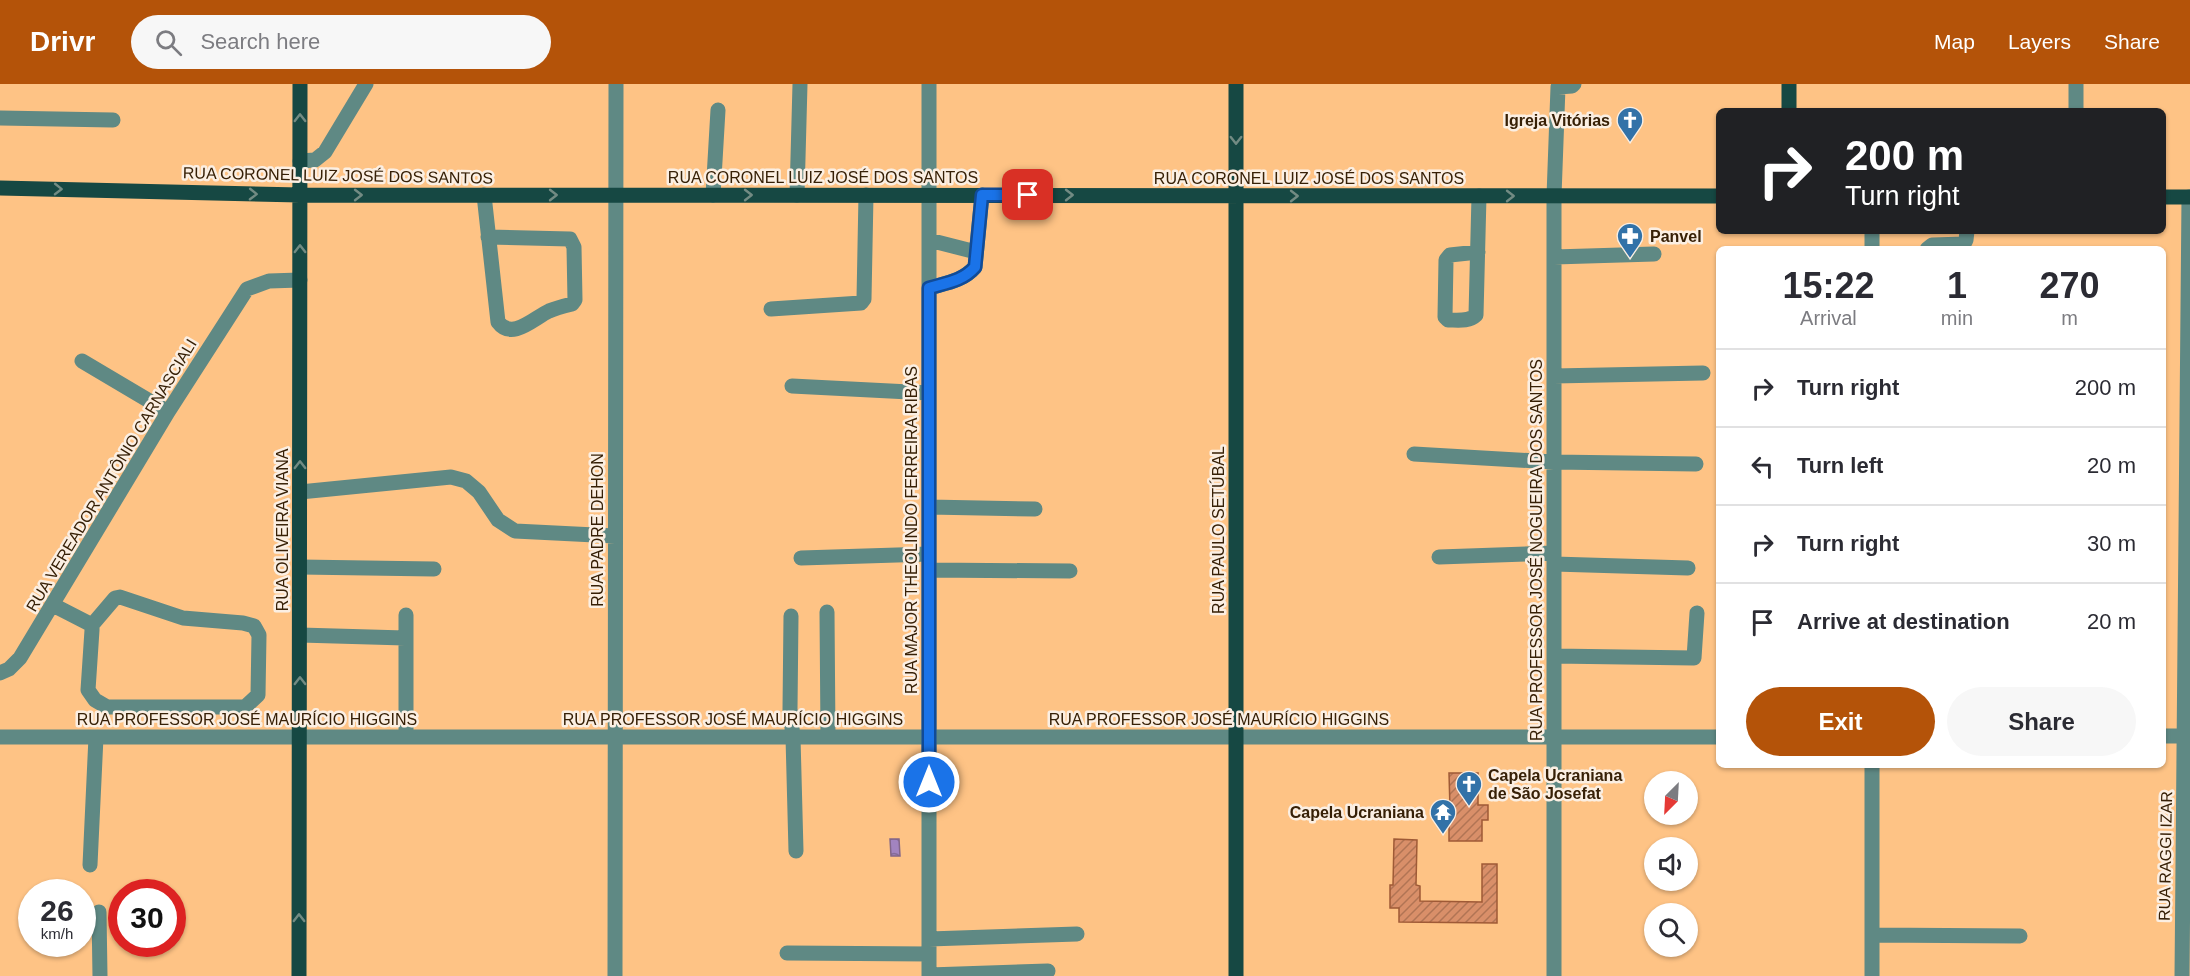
<!DOCTYPE html>
<html lang="en">
<head>
<meta charset="utf-8">
<style>
	:root { --surface:#fff; --page:#f7f7f7; --text:#2b2b33; --muted:#7c7c81; --line:#e1e1e2; --accent:#b45309 }
	body { margin:0; font-family:Arial,sans-serif; background:var(--page); color:var(--text); height:100vh; display:flex; flex-direction:column; font-size:22px; white-space:nowrap }
	* { box-sizing:border-box; margin:0 }
	p { font-size:20px; color:var(--muted) }
	.icon { flex:none; width:33px; height:33px; fill:none; stroke:currentColor; stroke-width:2; stroke-linecap:round; stroke-linejoin:round }
	.map { position:relative; flex:1; overflow:hidden }
	.panel { position:absolute; left:1716px; top:162px; width:450px; height:522px; display:flex; flex-direction:column; background:var(--surface); border-radius:9px; box-shadow:0 2px 4px #0004 }
	.panel>* { flex:none }
	.banner { position:absolute; left:1716px; top:24px; width:450px; height:126px; border-radius:9px; box-shadow:0 2px 4px #0004; background:#202124; color:#fff; overflow:hidden }
	.needle { width:39px; rotate:204deg }
	.tools { position:absolute; left:1644px; top:687px; display:grid; gap:12px }
	.tools a { display:grid; place-items:center; width:54px; height:54px; border-radius:50%; background:var(--surface); box-shadow:0 2px 4px #0004; font-size:30px }
	.speed { position:absolute; left:18px; top:795px; display:flex; gap:12px; font-size:30px; font-weight:700; text-align:center }
	.speed>* { display:grid; place-content:center; width:78px; height:78px; border-radius:50%; background:var(--surface); box-shadow:0 2px 4px #0004; line-height:1 }
	.speed small { font-size:15px; font-weight:400 }
	.speed .limit { border:9px solid #d22; background:#fff; color:#111 }
	.pin { position:absolute; display:grid; place-items:center; width:51px; height:51px; color:#fff; margin:-26px; border-radius:12px; box-shadow:0 3px 9px #0006 }
	.me { position:absolute; width:66px; margin:-33px; rotate:0deg; stroke-linejoin:round; filter:drop-shadow(0 0 4px #0008) }
	.turn { display:flex; align-items:center; gap:21px; height:126px; padding:0 30px; font-size:27px }
	.turn .icon { width:78px; height:78px; stroke-width:2.5 }
	.turn b { display:block; font-size:42px; line-height:51px }
	.eta { display:flex; justify-content:space-evenly; align-items:center; height:102px; text-align:center }
	.eta b { font-size:36px; font-weight:700; line-height:42px }
	.action { display:flex; gap:12px; margin-top:auto; padding:12px 30px }
	.action a { flex:1; height:69px; border-radius:36px; background:var(--accent); color:#fff; font-size:24px; font-weight:700; line-height:69px; text-align:center }
	.action a+a { background:var(--page); color:var(--text) }
	ul { padding:0; list-style:none }
	li { display:flex; align-items:center; gap:18px; height:78px; padding:0 30px; border-top:2px solid var(--line) }
	li div { flex:1 }
	li b { display:block; font-size:22px }
	li em { font-style:normal }
	header { display:flex; align-items:center; gap:36px; box-sizing:border-box; height:84px; padding:0 30px; background:var(--accent); color:#fff }
	header strong { font-size:28px }
	nav { display:flex; gap:33px; margin-inline-start:auto; font-size:21px }
	.search { width:420px; height:54px; background:var(--page); display:flex; align-items:center; gap:15px; box-sizing:border-box; padding:0 21px; border-radius:33px; color:var(--muted); font-size:22px }
	.map>svg:first-child { display:block }
	.water { fill:url(#water-waves); stroke:#826688; stroke-width:1.5 }
	.building { fill:url(#building-hatch); stroke:#9f5a36; stroke-width:1.5 }
	.lines { fill:none; stroke-linecap:round; stroke-linejoin:round }
	.minor { stroke:#5f8984; stroke-width:15 }
	.major { stroke:#164843; stroke-width:15 }
	.oneway { stroke:#728b83 }
	.route-casing { stroke:#114b97; stroke-width:15 }
	.route { stroke:#1a73e8; stroke-width:10 }
	.labels { text-anchor:middle; stroke-width:5; stroke-linejoin:round; paint-order:stroke }
	.poi-label { font-size:16px; font-weight:bold; fill:#372006; stroke:#fbefe3; text-anchor:end }
	.street-label { font-size:16px; fill:#372006; stroke:#fbefe3 }
</style>
</head>
<body>
<header>
<strong>Drivr</strong>
<div class="search"><svg class="icon" aria-label="search" viewBox="0 0 24 24"><circle cx="10" cy="10" r="6"/><path d="M15 15l6 6"/></svg>Search here</div>
<nav><a>Map</a><a>Layers</a><a>Share</a></nav>
</header>
<div class="map">
<svg width="2190" height="892" viewBox="0 0 2190 892">
	<defs>
		<pattern id="water-waves" width="16" height="10" patternUnits="userSpaceOnUse" patternTransform="scale(1.5)"><rect width="16" height="10" fill="#a284bf"/><path d="M0 5q4-4 8 0t8 0" fill="none" stroke="#856c99"/></pattern>
		<pattern id="building-hatch" width="6" height="6" patternUnits="userSpaceOnUse" patternTransform="scale(1.5)"><rect width="6" height="6" fill="#d98f69"/><path d="M-1 1l2-2M0 6l6-6M5 7l2-2" fill="none" stroke="#b17454"/></pattern>
	</defs>
	<rect width="100%" height="100%" fill="#fec385"/>
	<!-- water -->
	<path class="water" d="M890 755H899L900 772H891Z"/>
	<!-- building -->
	<path class="building" d="M1449 689H1478V721H1488V736H1482V757H1449V740H1445V726L1450 725Z
		M1394 755 1417 756 1416 801 1420 802V817L1482 818V780H1497V839L1399 838V824H1390V801H1393Z"/>
	<g class="lines">
		<!-- minor -->
		<path class="minor" d="M929 0V892
			M2076 0V27
			M0 34 113 36
			M300 77 315 76 325 68 366 0
			M484 111 498 238C512 257 534 234 549 227 556 224 564 222 572 220L575 216 574 163 570 155 488 153
			M713 111 718 26
			M797 111 800 0
			M1872 147V165
			M929 156 976 168
			M1927 165 1932 161 1964 160 1966 156 1967 147
			M1478 168 1450 171 1446 176 1445 233 1448 236C1457 236 1469 238 1476 231L1479 112
			M1554 173 1654 170
			M929 204C946 199 963 197 975 183L982 111
			M771 225 861 219 864 215 866 111
			M82 277 168 328
			M1554 292 1703 289
			M792 302 929 309
			M1414 370 1554 378 1696 380
			M300 408 451 393 466 397 479 408 498 436 515 447 615 452
			M929 423 1035 425
			M1439 473 1554 469
			M801 474 929 470
			M1554 480 1688 484
			M300 483 434 485
			M929 486 1070 487
			M120 513 183 534 243 539 254 542 259 551 258 611 245 623H107L95 616 88 606 92 546V541L115 514Z
			M53 521 92 541
			M827 528 828 653
			M406 531V653
			M791 532 790 625 793 653 796 767
			M300 551 405 554
			M1554 572 1694 574 1697 529
			M0 589 9 585 20 574 168 328 247 205 269 197 300 196
			M2163 652H2190
			M0 653H1719
			M90 781 96 653
			M99 828 100 892
			M1872 851 2020 852
			M929 855 1077 850
			M787 869 929 870
			M929 891 1048 887
			M615 892 616 0
			M1554 892V112L1558 3 1572 2 1574 0
			M1872 892V681
			M2182 892 2189 113"/>
		<!-- major -->
		<path class="major" d="M1236 0V892
			M1789 27V0
			M0 104 300 111 1719 112
			M2163 113H2190
			M299 892 300 0"/>
	</g>
	<!-- one-way arrows -->
	<defs><path id="oneway-chevron" d="M-2-3.5L2.5 0L-2 3.5" fill="none" stroke-width="1.6" stroke-linecap="round" stroke-linejoin="round" transform="scale(1.5)"/></defs>
	<g class="oneway">
		<use href="#oneway-chevron" transform="translate(300 34) rotate(-90)"/>
		<use href="#oneway-chevron" transform="translate(1236 56) rotate(90)"/>
		<use href="#oneway-chevron" transform="translate(58 105) rotate(1)"/>
		<use href="#oneway-chevron" transform="translate(253 110) rotate(1)"/>
		<use href="#oneway-chevron" transform="translate(358 111)"/>
		<use href="#oneway-chevron" transform="translate(553 111)"/>
		<use href="#oneway-chevron" transform="translate(748 111)"/>
		<use href="#oneway-chevron" transform="translate(1069 111)"/>
		<use href="#oneway-chevron" transform="translate(1294 112)"/>
		<use href="#oneway-chevron" transform="translate(1510 112)"/>
		<use href="#oneway-chevron" transform="translate(300 165) rotate(-90)"/>
		<use href="#oneway-chevron" transform="translate(300 381) rotate(-90)"/>
		<use href="#oneway-chevron" transform="translate(300 597) rotate(-90)"/>
		<use href="#oneway-chevron" transform="translate(299 834) rotate(-90)"/>
	</g>
	<g class="lines">
		<!-- route casing -->
		<g class="route-casing">
			<path id="route" d="M929 698V204C946 199 963 197 975 183L982 111H1028"/>
		</g>
		<!-- route -->
		<use href="#route" class="route"/>
	</g>
	<!-- icons -->
	<defs>
		<g id="church-pin" transform="scale(1.35)"><path d="M0 17L-7.5 6A9.5 9.5 0 1 1 7.5 6Z" fill="#3272a8" stroke="#fbefe3"/><path d="M-1.2-6h2.4v3.5h3.3v2.4h-3.3V6h-2.4V-.1h-3.3v-2.4h3.3Z" fill="#fff"/></g>
		<g id="pharmacy-pin" transform="scale(1.35)"><path d="M0 17L-7.5 6A9.5 9.5 0 1 1 7.5 6Z" fill="#3272a8" stroke="#fbefe3"/><path d="M-2-6h4v4h4v4h-4v4h-4v-4h-4v-4h4Z" fill="#fff"/></g>
		<g id="temple-pin" transform="scale(1.35)"><path d="M0 17L-7.5 6A9.5 9.5 0 1 1 7.5 6Z" fill="#3272a8" stroke="#fbefe3"/><path d="M0-6L5-2H3V0L6.5 2.5H4V6H1.5V3h-3V6H-4V2.5H-6.5L-3 0V-2H-5Z" fill="#fff"/></g>
	</defs>
	<g fill-rule="evenodd">
		<use href="#church-pin" x="1630" y="36"/>
		<use href="#pharmacy-pin" x="1630" y="152"/>
		<use href="#church-pin" x="1469" y="700"/>
		<use href="#temple-pin" x="1443" y="728"/>
	</g>
	<g class="labels">
		<!-- poi labels -->
		<g class="poi-label">
			<text x="1610" y="42">Igreja Vitórias</text>
			<text x="1650" y="158" text-anchor="start">Panvel</text>
			<text x="1488" y="697" text-anchor="start">Capela Ucraniana<tspan x="1488" dy="18">de São Josefat</tspan></text>
			<text x="1424" y="734">Capela Ucraniana</text>
		</g>
		<!-- street labels -->
		<g class="street-label">
			<text transform="translate(338 91) rotate(1)" y="6">RUA CORONEL LUIZ JOSÉ DOS SANTOS</text>
			<text x="823" y="99">RUA CORONEL LUIZ JOSÉ DOS SANTOS</text>
			<text x="1309" y="100">RUA CORONEL LUIZ JOSÉ DOS SANTOS</text>
			<text transform="translate(111 391) rotate(-59)" y="6">RUA VEREADOR ANTÔNIO CARNASCIALI</text>
			<text transform="translate(282 446) rotate(-90)" y="6">RUA OLIVEIRA VIANA</text>
			<text transform="translate(597 446) rotate(-90)" y="6">RUA PADRE DEHON</text>
			<text transform="translate(911 446) rotate(-90)" y="6">RUA MAJOR THEOLINDO FERREIRA RIBAS</text>
			<text transform="translate(1218 446) rotate(-90)" y="6">RUA PAULO SETÚBAL</text>
			<text transform="translate(1536 466) rotate(-90)" y="6">RUA PROFESSOR JOSÉ NOGUEIRA DOS SANTOS</text>
			<text x="247" y="641">RUA PROFESSOR JOSÉ MAURÍCIO HIGGINS</text>
			<text x="733" y="641">RUA PROFESSOR JOSÉ MAURÍCIO HIGGINS</text>
			<text x="1219" y="641">RUA PROFESSOR JOSÉ MAURÍCIO HIGGINS</text>
			<text transform="translate(2165 772) rotate(-89)" y="6">RUA RAGGI IZAR</text>
		</g>
	</g>
</svg>
<div class="tools">
<a><svg class="needle" viewBox="-14 -14 28 28"><path d="M0-13l5 13h-10z" fill="#e53935"/><path d="M0 13l5-13h-10z" fill="#7c7c81"/></svg></a>
<a><svg class="icon" aria-label="sound" viewBox="0 0 24 24"><path d="M4 9h4l5-4v14l-5-4H4zM17 9q2 3 0 6"/></svg></a>
<a><svg class="icon" aria-label="search" viewBox="0 0 24 24"><circle cx="10" cy="10" r="6"/><path d="M15 15l6 6"/></svg></a>
</div>
<div class="speed"><div>26<small>km/h</small></div><div class="limit">30</div></div>
<div class="pin" style="left:1028px;top:111px;background:#d93025"><svg class="icon" aria-label="arrive" viewBox="0 0 24 24"><path d="M6 21V4h12l-3 4 3 4H6"/></svg></div>
<svg class="me" style="left:929px;top:698px" viewBox="-20 -20 40 40"><circle r="17" fill="#1a73e8" stroke="#fff" stroke-width="3"/><path d="M0-11L8 9 0 5-8 9z" fill="#fff"/></svg>
<div class="banner">
<div class="turn"><svg class="icon" aria-label="right" viewBox="0 0 24 24"><path d="M7 20v-9h11M14 6l5 5-5 5"/></svg><div><b>200 m</b>Turn right</div></div>
</div>
<section class="panel">
<div class="eta">
<div><b>15:22</b><p>Arrival</p></div>
<div><b>1</b><p>min</p></div>
<div><b>270</b><p>m</p></div>
</div>
<ul>
<li><svg class="icon" aria-label="right" viewBox="0 0 24 24"><path d="M7 20v-9h11M14 6l5 5-5 5"/></svg><div><b>Turn right</b></div><em>200 m</em></li>
<li><svg class="icon" aria-label="left" viewBox="0 0 24 24"><path d="M17 20v-9H6M10 6l-5 5 5 5"/></svg><div><b>Turn left</b></div><em>20 m</em></li>
<li><svg class="icon" aria-label="right" viewBox="0 0 24 24"><path d="M7 20v-9h11M14 6l5 5-5 5"/></svg><div><b>Turn right</b></div><em>30 m</em></li>
<li><svg class="icon" aria-label="arrive" viewBox="0 0 24 24"><path d="M6 21V4h12l-3 4 3 4H6"/></svg><div><b>Arrive at destination</b></div><em>20 m</em></li>
</ul>
<div class="action"><a>Exit</a><a>Share</a></div>
</section>
</div>
</body>
</html>
